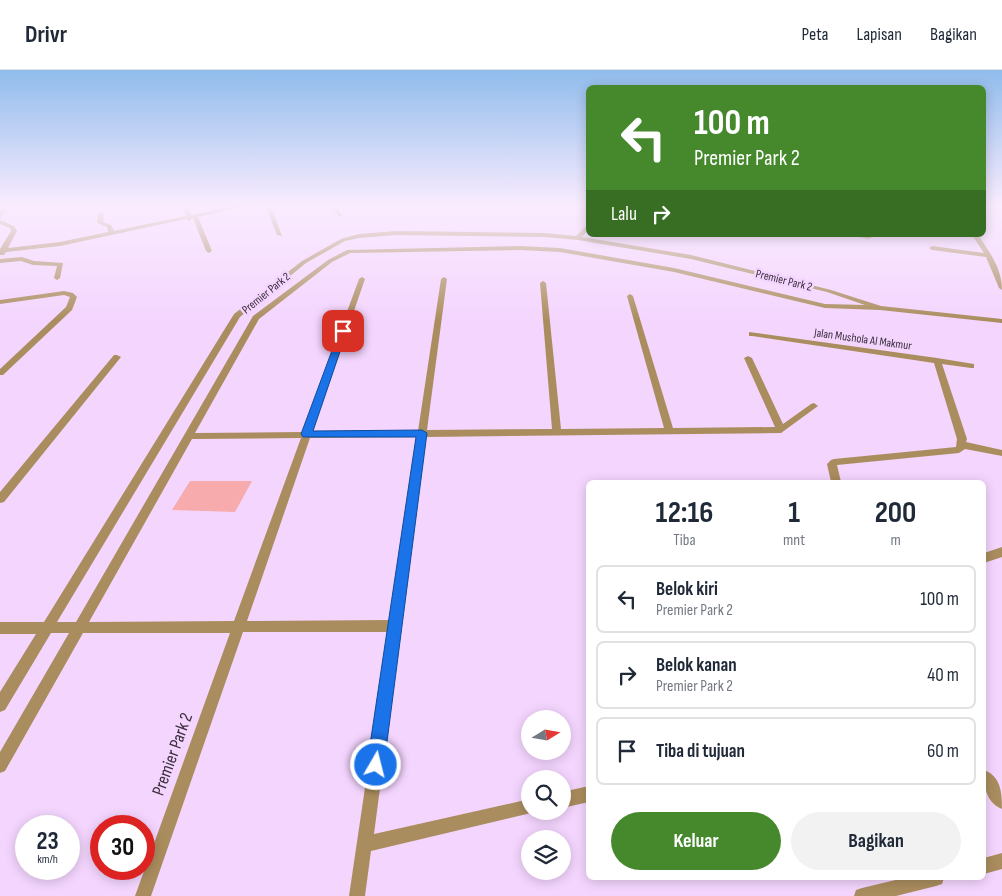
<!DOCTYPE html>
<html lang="id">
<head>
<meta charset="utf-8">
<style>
	:root { --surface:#fff; --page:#f2f2f3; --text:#1f2937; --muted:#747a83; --line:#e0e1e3; --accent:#46892d }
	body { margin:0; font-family:"Sofia Sans Condensed",sans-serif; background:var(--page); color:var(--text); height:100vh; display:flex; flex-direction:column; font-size:19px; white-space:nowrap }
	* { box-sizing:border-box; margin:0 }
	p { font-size:16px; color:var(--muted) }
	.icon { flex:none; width:28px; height:28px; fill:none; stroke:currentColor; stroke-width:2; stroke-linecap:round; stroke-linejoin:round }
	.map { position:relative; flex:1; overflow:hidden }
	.details { position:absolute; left:586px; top:410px; width:400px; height:400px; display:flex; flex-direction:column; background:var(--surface); border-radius:8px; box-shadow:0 2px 12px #0003 }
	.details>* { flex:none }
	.top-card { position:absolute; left:586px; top:15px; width:400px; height:152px; border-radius:8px; box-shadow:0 2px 12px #0003; background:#46892d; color:#fff; overflow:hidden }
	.needle { width:32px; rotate:79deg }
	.controls { position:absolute; left:521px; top:640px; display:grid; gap:10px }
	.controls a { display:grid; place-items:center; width:50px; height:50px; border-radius:50%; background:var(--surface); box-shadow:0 2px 12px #0003; font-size:25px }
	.speed { position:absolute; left:15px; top:745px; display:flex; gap:10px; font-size:25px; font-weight:700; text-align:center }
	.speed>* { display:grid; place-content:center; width:65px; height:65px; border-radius:50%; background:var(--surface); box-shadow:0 2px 12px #0003; line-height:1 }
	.speed small { font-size:12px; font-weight:400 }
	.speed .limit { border:8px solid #d22; background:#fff; color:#111 }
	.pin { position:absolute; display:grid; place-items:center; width:42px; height:42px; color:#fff; margin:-21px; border-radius:10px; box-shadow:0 2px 8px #0006 }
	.me { position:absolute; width:55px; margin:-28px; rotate:8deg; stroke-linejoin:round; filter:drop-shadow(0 0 4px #0008) }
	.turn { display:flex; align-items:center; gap:18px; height:105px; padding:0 25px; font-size:22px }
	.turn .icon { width:65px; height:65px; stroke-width:2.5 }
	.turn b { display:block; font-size:35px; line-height:42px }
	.then { display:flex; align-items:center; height:48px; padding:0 25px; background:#0003; gap:10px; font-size:19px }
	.eta { display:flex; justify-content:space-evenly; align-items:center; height:85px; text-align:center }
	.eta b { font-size:30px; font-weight:700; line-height:35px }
	.cta { display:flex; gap:10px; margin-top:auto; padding:10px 25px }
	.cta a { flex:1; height:58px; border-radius:30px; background:var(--accent); color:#fff; font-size:20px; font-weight:700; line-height:58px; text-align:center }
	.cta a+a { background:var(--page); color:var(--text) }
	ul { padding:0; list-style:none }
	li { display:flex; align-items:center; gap:15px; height:68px; margin:0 10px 8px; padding:0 15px; border:2px solid var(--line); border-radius:8px }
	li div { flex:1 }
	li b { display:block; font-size:19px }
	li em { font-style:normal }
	header { display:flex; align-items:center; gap:30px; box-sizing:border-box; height:70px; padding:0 25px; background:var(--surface); border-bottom:1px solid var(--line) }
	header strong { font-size:24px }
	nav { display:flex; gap:28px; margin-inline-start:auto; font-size:18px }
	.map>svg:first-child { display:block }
	.green { fill:#f7abac }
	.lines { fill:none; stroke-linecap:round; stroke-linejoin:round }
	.street { fill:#aa8d5e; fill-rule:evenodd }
	.route { fill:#1a73e8; stroke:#114b97 }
	.labels { text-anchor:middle; stroke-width:5; stroke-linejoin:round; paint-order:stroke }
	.far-street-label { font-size:12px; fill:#3a2e3d; stroke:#f4d5fe }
	.near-street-label { font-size:18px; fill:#3a2e3d; stroke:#f4d5fe }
</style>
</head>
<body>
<header>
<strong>Drivr</strong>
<nav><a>Peta</a><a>Lapisan</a><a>Bagikan</a></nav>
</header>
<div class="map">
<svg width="1002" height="826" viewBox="0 0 1002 826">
	<rect width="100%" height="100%" fill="#f4d5fe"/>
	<!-- green -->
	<path class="green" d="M190 411H252L235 442 172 440Z"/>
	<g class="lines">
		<!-- street -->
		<path class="street" d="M5 135H10L0 148V142Z
			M183 135H189L191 145 238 135H250L198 147 212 181 209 183 206 181 193 148 189 151 186 149 60 176 6 182 4 185H0V179L11 161 10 158 0 154V150L14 156 17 161 8 178 60 172 108 162 107 157 97 153 98 144 101 142 104 144 103 152 111 155 114 161 186 146Z
			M265 135H288L272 139 282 166 277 165Z
			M332 135H337L342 146H338Z
			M589 153V159L582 167 691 185 831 220 881 236 1002 249V253L880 240 825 238 674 202 560 182 520 180 350 183 332 192 259 249 195 363 303 362 359 209 362 207 365 209 312 362 418 361 441 209 444 207 447 209 427 360 552 359 540 213 543 211 546 213 561 359 664 358 627 226 630 224 633 226 673 358 775 357 744 288 748 286 752 288 783 354 811 334 814 333 818 336 781 363 426 367 374 764 530 729V741H536L535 742 371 781 365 826H349L388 562H243L151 826H135L230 563H83L5 701 0 703V682L69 563H51L5 640 0 642V622L36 564H0V552H44L234 244 302 191 341 169 359 164 396 161 545 163 576 166ZM396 165 545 167 578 170 691 189 827 222 865 235 825 234 674 198 560 178 520 176 347 180 328 190 253 246 76 552H57L240 247 306 193 345 171 359 168ZM417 367 390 550 247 551 310 368ZM301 368 234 551 89 552 192 369Z
			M848 165H875L869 169Z
			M972 165H978C990 182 1002 199 1002 220L999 218 986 187 932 180 929 178 932 176 984 183Z
			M22 187 34 191 63 193 60 208 57 210 54 208 57 196 33 195 21 191 0 193V189Z
			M64 221 73 223 77 227 72 240 3 305H0V299L66 237 70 227 64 225 0 234V230Z
			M749 262 937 288 974 294V298H971L942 294 967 369 966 372 1002 380V386L965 379 959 383 837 395 841 412H831L827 394 831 390 834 389 956 377 957 369 934 293 752 266H749Z
			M114 285H117L121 287 4 432 0 433V422Z
			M1002 477V487L984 493V483Z
			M984 700C1001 706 1002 723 1002 739 985 732 984 715 984 700Z
			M589 716V732L562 738V722Z
			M1002 783V799L984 804V788Z
			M904 808H944L942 814 936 816 896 826H854L856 820 862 818Z"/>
	</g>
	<!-- sky -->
	<linearGradient id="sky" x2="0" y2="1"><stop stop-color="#90bcec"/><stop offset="0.54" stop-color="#faecff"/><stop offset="1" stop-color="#faecff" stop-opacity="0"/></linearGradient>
	<rect width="1002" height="251" fill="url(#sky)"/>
	<!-- route -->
	<path class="route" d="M340 259 347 261 313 361 422 360 427 363 384 695 381 701 376 703 370 701 367 695 416 367H303L301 364Z"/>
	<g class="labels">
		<!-- far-street labels -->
		<g class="far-street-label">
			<text transform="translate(784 210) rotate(14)" y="4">Premier Park 2</text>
			<text transform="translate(266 223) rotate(-39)" y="4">Premier Park 2</text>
			<text transform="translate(863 269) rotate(8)" y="4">Jalan Mushola Al Makmur</text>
		</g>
		<!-- near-street labels -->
		<g class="near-street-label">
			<text transform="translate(172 684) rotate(-70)" y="6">Premier Park 2</text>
		</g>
	</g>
</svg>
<div class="controls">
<a><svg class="needle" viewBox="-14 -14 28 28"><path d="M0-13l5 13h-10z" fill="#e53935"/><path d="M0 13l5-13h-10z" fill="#747a83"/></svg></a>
<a><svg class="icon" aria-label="search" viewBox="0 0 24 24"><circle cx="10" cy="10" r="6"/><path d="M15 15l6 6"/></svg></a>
<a><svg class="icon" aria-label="layers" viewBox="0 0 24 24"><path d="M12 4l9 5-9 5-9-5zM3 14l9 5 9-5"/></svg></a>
</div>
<div class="speed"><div>23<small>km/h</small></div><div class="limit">30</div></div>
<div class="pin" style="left:343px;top:261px;background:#d93025"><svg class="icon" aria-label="arrive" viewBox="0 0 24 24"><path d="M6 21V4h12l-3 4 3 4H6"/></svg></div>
<svg class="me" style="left:376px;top:695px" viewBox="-20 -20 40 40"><circle r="17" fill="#1a73e8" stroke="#fff" stroke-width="3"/><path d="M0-11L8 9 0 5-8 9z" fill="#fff"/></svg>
<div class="top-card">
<div class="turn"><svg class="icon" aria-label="left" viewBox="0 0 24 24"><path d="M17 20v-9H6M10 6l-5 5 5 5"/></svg><div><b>100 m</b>Premier Park 2</div></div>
<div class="then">Lalu<svg class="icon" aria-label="right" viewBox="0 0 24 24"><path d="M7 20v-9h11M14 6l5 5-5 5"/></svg></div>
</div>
<section class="details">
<div class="eta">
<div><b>12:16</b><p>Tiba</p></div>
<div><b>1</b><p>mnt</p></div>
<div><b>200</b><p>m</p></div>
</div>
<ul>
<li><svg class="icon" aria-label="left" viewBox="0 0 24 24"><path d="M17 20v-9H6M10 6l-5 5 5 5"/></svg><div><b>Belok kiri</b><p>Premier Park 2</p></div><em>100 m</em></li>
<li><svg class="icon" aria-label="right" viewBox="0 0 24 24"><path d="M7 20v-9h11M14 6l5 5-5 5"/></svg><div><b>Belok kanan</b><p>Premier Park 2</p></div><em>40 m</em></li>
<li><svg class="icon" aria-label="arrive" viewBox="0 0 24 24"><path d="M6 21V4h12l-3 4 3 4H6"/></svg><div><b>Tiba di tujuan</b></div><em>60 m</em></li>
</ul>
<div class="cta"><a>Keluar</a><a>Bagikan</a></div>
</section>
</div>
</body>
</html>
